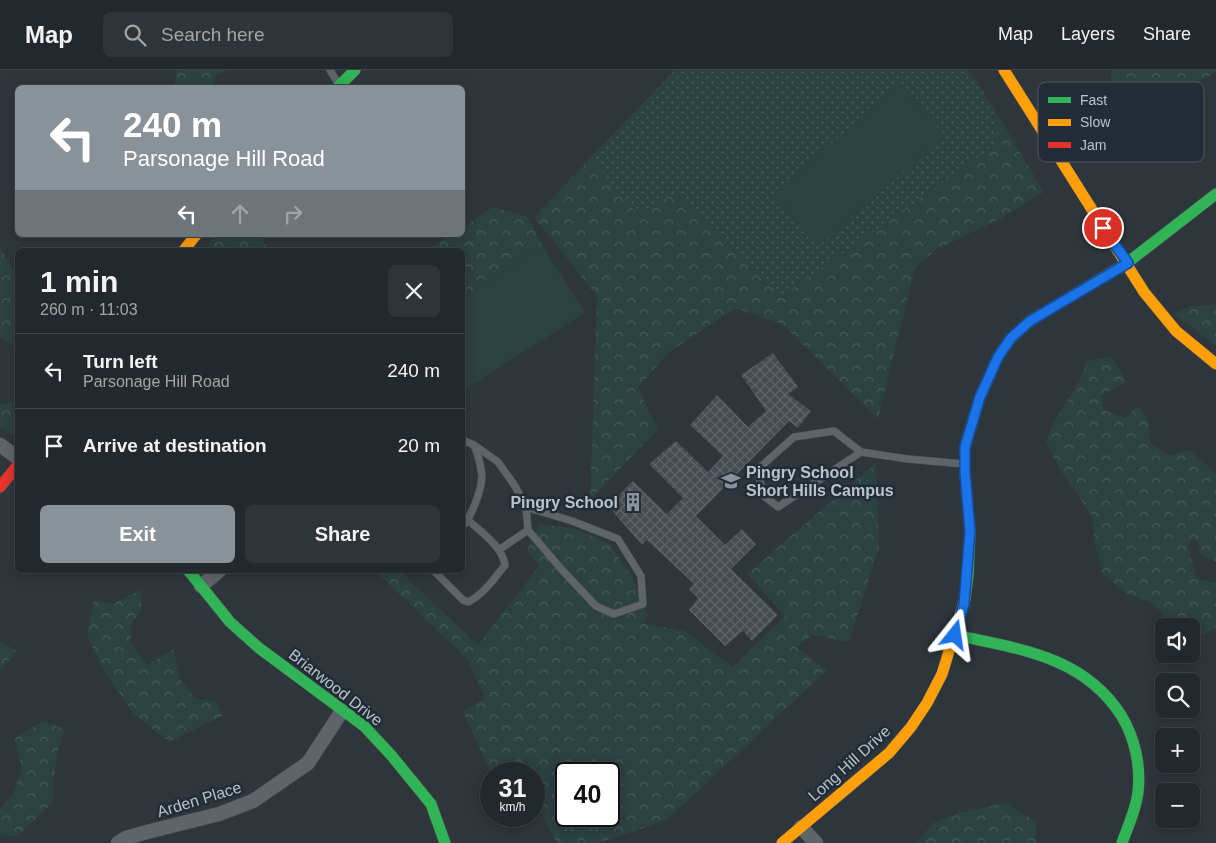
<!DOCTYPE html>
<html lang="en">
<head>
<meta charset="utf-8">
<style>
	:root { --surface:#22282c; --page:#2e3438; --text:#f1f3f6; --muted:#a2a6a9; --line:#3f4448; --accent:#899199 }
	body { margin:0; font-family:Helvetica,sans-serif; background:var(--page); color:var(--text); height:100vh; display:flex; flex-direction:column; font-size:19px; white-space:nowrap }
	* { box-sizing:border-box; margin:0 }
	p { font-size:16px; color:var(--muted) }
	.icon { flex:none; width:28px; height:28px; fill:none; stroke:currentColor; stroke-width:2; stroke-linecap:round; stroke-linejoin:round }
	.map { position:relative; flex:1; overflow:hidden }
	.drawer { position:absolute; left:15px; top:178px; width:450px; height:325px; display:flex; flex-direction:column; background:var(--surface); border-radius:8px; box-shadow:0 2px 12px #0003,0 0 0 1px var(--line) }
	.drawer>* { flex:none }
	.guide { position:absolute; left:15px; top:15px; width:450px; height:152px; border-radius:8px; box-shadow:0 2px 12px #0003,0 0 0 1px var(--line); background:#899199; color:#fff; overflow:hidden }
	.buttons { position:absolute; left:1155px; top:548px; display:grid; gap:10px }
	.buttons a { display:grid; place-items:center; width:45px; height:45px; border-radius:8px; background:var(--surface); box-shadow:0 2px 12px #0003,0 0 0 1px var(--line); font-size:25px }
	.speed { position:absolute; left:480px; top:692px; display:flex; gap:10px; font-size:25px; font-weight:700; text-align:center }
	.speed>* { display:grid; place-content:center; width:65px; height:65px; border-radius:50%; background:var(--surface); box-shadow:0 2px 12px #0003,0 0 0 1px var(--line); line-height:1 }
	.speed small { font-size:12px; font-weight:400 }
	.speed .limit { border:2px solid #111; border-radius:8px; background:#fff; color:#111 }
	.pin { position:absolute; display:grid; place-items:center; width:42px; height:42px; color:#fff; margin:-21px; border:2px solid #fff; border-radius:50%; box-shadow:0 1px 5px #0007 }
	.me { position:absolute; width:55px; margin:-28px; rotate:15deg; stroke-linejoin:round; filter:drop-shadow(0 0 4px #0008) }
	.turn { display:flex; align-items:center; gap:18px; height:105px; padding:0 25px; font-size:22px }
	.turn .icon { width:65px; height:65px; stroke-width:2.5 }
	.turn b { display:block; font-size:35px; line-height:42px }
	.lanes { display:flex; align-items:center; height:48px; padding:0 25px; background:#0003; justify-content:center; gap:25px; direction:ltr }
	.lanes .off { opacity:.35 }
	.round { display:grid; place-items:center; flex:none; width:52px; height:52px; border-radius:8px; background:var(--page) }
	.headline { display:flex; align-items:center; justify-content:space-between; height:85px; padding:0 25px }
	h1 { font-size:30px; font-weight:700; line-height:38px }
	.action { display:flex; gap:10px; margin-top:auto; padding:10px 25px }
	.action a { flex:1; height:58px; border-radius:8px; background:var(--accent); color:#fff; font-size:20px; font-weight:700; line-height:58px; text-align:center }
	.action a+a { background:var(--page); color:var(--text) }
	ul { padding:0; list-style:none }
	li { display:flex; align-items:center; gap:15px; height:75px; padding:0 25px; border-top:1px solid var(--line) }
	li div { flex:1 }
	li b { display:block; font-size:19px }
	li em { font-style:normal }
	header { display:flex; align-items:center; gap:30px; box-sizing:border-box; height:70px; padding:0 25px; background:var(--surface); border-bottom:1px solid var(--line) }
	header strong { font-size:24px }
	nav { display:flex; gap:28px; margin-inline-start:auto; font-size:18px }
	.search { width:350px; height:45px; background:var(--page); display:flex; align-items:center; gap:12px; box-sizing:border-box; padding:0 18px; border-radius:8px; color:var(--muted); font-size:19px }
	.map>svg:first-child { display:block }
	.forest { fill:url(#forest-crowns); fill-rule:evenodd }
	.park { fill:url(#park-dots) }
	.pitch { fill:#2c4142 }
	.building { fill:url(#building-cross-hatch) }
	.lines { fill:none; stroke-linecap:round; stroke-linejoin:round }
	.lane-casing { stroke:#4c5156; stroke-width:8 }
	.street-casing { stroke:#4c5156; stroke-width:15 }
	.fast-casing { stroke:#4c5156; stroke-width:12 }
	.slow-casing { stroke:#4c5156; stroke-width:12 }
	.jam-casing { stroke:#4c5156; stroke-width:12 }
	.lane { stroke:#5f6469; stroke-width:7 }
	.street { stroke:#5f6469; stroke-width:14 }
	.fast { stroke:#30b455; stroke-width:11 }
	.slow { stroke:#ff9f0a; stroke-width:11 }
	.jam { stroke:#e5322d; stroke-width:11 }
	.route-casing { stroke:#114b97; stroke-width:12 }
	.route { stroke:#1a73e8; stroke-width:9 }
	.labels { text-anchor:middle; stroke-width:5; stroke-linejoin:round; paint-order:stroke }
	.poi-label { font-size:16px; font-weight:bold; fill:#bac2cb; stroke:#222c36; text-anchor:start }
	.street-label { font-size:16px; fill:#bac2cb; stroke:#222c36 }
	.key { fill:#222c36; stroke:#505963; stroke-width:1 }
	.key-label { font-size:14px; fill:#bac2cb }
</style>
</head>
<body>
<header>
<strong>Map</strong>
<div class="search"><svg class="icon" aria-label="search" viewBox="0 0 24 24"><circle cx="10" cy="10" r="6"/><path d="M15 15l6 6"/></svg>Search here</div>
<nav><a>Map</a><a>Layers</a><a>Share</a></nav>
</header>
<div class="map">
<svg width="1216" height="773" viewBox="0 0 1216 773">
	<defs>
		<pattern id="forest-crowns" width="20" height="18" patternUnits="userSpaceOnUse" patternTransform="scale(1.25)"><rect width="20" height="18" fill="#2c4142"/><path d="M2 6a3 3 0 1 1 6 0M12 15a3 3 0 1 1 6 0" fill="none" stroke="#485b5c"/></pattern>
		<pattern id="park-dots" width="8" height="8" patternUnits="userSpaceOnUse" patternTransform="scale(1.25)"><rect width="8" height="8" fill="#2c4142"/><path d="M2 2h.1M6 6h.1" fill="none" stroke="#485b5c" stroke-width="1.8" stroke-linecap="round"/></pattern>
		<pattern id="building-cross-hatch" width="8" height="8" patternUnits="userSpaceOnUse" patternTransform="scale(1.25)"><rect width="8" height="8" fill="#474c51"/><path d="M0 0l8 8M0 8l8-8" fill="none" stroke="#5f6469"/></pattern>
	</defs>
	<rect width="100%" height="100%" fill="#2e353b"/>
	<!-- forest -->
	<path class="forest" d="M177 0H230L216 4 214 17H172L174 16Z
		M675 0 997 74 996 42 1044 122 1001 148 936 180 915 197 878 349 782 254 735 238 667 284 638 318 658 359 590 430 597 226 534 147Z
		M1110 0H1216V2L1180 22 1193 54 1142 81C1120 53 1114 36 1110 0Z
		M493 137 528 147 542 175 463 227 462 180H427L450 165H462L463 157Z
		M218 165H260L268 180H202Z
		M0 177 17 206V277L0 267Z
		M1216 235V276L1174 244 1191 236Z
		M1110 286 1127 312 1101 325 1104 340 1125 348 1138 336 1149 351 1150 373 1171 385 1189 380 1216 403V492L1200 485 1199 474 1193 466 1188 476 1196 508 1216 513V557L1204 565 1191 562V556H1172L1154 534 1126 523 1103 504 1095 475 1092 446 1060 400 1046 372 1054 351 1079 312 1087 291Z
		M17 328V362L13 365 0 357V335L15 331Z
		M876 393 879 477 849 572 813 565 796 577 827 600 667 750 598 773H557L534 729V704H521L514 692 489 700 463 642 485 628 467 589 374 500H407L404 505 478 575 539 496 527 481 539 454 577 459 609 474 632 506 648 545 643 553 685 561 732 597 785 546 747 504ZM566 704H609V746H566Z
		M141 520V540L130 556 131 573 147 595 174 579 180 609 196 629 216 631 222 646 169 672 133 643 101 596 87 565 94 530 112 534Z
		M0 571 17 581 0 601Z
		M43 651 64 659C56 684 53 707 52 733L17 767 0 765V738L13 724 22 699 15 668Z
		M1004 733 1036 751V773H916L933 753 962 742Z"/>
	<!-- park -->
	<path class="park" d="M675 0H969L996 42 997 74 781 227 677 123 637 144 591 88Z"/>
	<!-- pitch -->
	<path class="pitch" d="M900 14 945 66 818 176 773 124Z
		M542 175 586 242 463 321V227Z"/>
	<!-- building -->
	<path class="building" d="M773 283 798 317 788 324 811 341 798 358 789 351 696 446 725 475 742 459 756 474 731 499 778 545 752 571 743 561 725 576 689 540 698 528 689 519 694 514 647 470 642 475 608 436 633 411 667 444 683 428 649 394 676 371 708 402 723 386 690 355 717 325 748 357 766 341 741 305Z"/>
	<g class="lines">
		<!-- lane casing -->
		<g class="lane-casing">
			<path id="lane" d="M330 0 339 15
				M462 370 474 375 498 392 515 416 526 437 528 460 562 500 596 536 614 544 643 534 641 506 618 469 572 451 526 437
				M861 382 778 437 764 426 757 400 794 367 834 361 861 382 908 389 964 394
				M462 457C471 448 482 419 482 406 481 395 478 385 474 375
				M499 480 528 460
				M433 500 463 530 468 532C484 524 494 509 505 495 502 476 482 463 469 451"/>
		</g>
		<!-- street casing -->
		<g class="street-casing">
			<path id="street" d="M0 375 18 388
				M201 516 220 500
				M801 757 816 773
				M118 773 126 768 147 762 219 744 253 731 308 693 342 641"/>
		</g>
		<!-- fast casing -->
		<g class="fast-casing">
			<path id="fast" d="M337 18 355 0
				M188 500 230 552 259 578 364 656 391 685 431 734 445 773
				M965 529 968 505 970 461 965 403V377L980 327 998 287 1011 268 1030 251 1127 193 1216 124
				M955 565C1019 579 1083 586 1121 645 1135 668 1141 696 1138 722 1136 740 1128 756 1122 773"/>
		</g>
		<!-- slow casing -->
		<g class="slow-casing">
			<path id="slow" d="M1004 0 1144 222 1176 261 1216 294
				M184 180 196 165
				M782 773 889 683 911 657 927 633 942 604 965 529"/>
		</g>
		<!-- jam casing -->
		<g class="jam-casing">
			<path id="jam" d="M0 417 18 395"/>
		</g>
		<!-- lane -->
		<use href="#lane" class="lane"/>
		<!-- street -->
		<use href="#street" class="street"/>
		<!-- fast -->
		<use href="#fast" class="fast"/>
		<!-- slow -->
		<use href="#slow" class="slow"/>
		<!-- jam -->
		<use href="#jam" class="jam"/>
	</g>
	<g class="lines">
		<!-- route casing -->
		<g class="route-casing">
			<path id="route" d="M955 565 964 534 970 461 965 403V377L980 327 998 287 1011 268 1030 251 1128 193 1103 158"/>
		</g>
		<!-- route -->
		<use href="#route" class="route"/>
	</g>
	<!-- icons -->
	<defs>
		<g id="school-bare" transform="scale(1.5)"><path d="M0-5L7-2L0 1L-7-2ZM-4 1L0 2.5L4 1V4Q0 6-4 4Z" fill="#899199" stroke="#222c36" stroke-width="2.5" paint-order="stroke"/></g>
		<g id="building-bare" transform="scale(1.5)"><path d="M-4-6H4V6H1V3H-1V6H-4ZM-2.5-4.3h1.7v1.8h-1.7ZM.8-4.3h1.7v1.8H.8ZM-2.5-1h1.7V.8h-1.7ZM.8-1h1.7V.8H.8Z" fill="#899199" stroke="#222c36" stroke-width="2.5" paint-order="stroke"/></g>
	</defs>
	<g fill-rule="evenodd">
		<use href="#school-bare" x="731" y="411"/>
		<use href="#building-bare" x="633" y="432"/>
	</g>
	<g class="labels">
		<!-- poi labels -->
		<g class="poi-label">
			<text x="746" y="408">Pingry School<tspan x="746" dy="18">Short Hills Campus</tspan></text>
			<text x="618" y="438" text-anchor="end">Pingry School</text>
		</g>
		<!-- street labels -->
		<g class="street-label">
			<text transform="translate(336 617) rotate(38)" y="6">Briarwood Drive</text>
			<text transform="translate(849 693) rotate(-42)" y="6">Long Hill Drive</text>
			<text transform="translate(199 729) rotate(-17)" y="6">Arden Place</text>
		</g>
	</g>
	<!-- legend -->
	<rect x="1038" y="12" width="166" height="80" rx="8" class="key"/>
	<rect x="1048" y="27" width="23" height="6" fill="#30b455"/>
	<rect x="1048" y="49" width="23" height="7" fill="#ff9f0a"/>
	<rect x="1048" y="72" width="23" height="6" fill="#e5322d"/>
	<g class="key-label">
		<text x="1080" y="35">Fast</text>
		<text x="1080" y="57">Slow</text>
		<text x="1080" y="80">Jam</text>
	</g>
</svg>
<div class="buttons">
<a><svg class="icon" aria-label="sound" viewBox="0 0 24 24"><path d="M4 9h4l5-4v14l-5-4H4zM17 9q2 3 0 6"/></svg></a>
<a><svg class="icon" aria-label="search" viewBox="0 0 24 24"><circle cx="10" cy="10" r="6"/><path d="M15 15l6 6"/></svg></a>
<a>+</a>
<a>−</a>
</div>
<div class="speed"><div>31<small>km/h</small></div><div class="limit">40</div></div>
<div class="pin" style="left:1103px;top:158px;background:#d93025"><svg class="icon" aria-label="arrive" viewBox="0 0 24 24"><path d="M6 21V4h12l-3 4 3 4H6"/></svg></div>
<svg class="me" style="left:955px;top:565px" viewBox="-20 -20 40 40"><path d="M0-17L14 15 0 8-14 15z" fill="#1a73e8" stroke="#fff" stroke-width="4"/></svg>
<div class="guide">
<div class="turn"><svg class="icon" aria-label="left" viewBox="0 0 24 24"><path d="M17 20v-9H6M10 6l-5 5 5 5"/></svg><div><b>240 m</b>Parsonage Hill Road</div></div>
<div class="lanes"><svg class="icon" aria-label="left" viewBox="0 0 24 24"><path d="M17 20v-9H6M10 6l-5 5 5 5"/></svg><svg class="icon off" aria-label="ahead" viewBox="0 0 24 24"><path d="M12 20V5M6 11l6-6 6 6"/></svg><svg class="icon off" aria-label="right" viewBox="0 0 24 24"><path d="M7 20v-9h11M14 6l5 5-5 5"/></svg></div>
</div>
<section class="drawer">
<div class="headline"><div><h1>1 min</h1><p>260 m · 11:03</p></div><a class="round"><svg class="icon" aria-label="close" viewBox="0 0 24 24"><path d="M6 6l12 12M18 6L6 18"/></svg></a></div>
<ul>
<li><svg class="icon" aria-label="left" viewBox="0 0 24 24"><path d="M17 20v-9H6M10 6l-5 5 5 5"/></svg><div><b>Turn left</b><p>Parsonage Hill Road</p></div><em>240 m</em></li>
<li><svg class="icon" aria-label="arrive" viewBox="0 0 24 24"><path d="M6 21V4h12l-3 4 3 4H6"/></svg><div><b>Arrive at destination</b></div><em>20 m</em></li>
</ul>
<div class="action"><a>Exit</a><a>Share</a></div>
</section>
</div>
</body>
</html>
